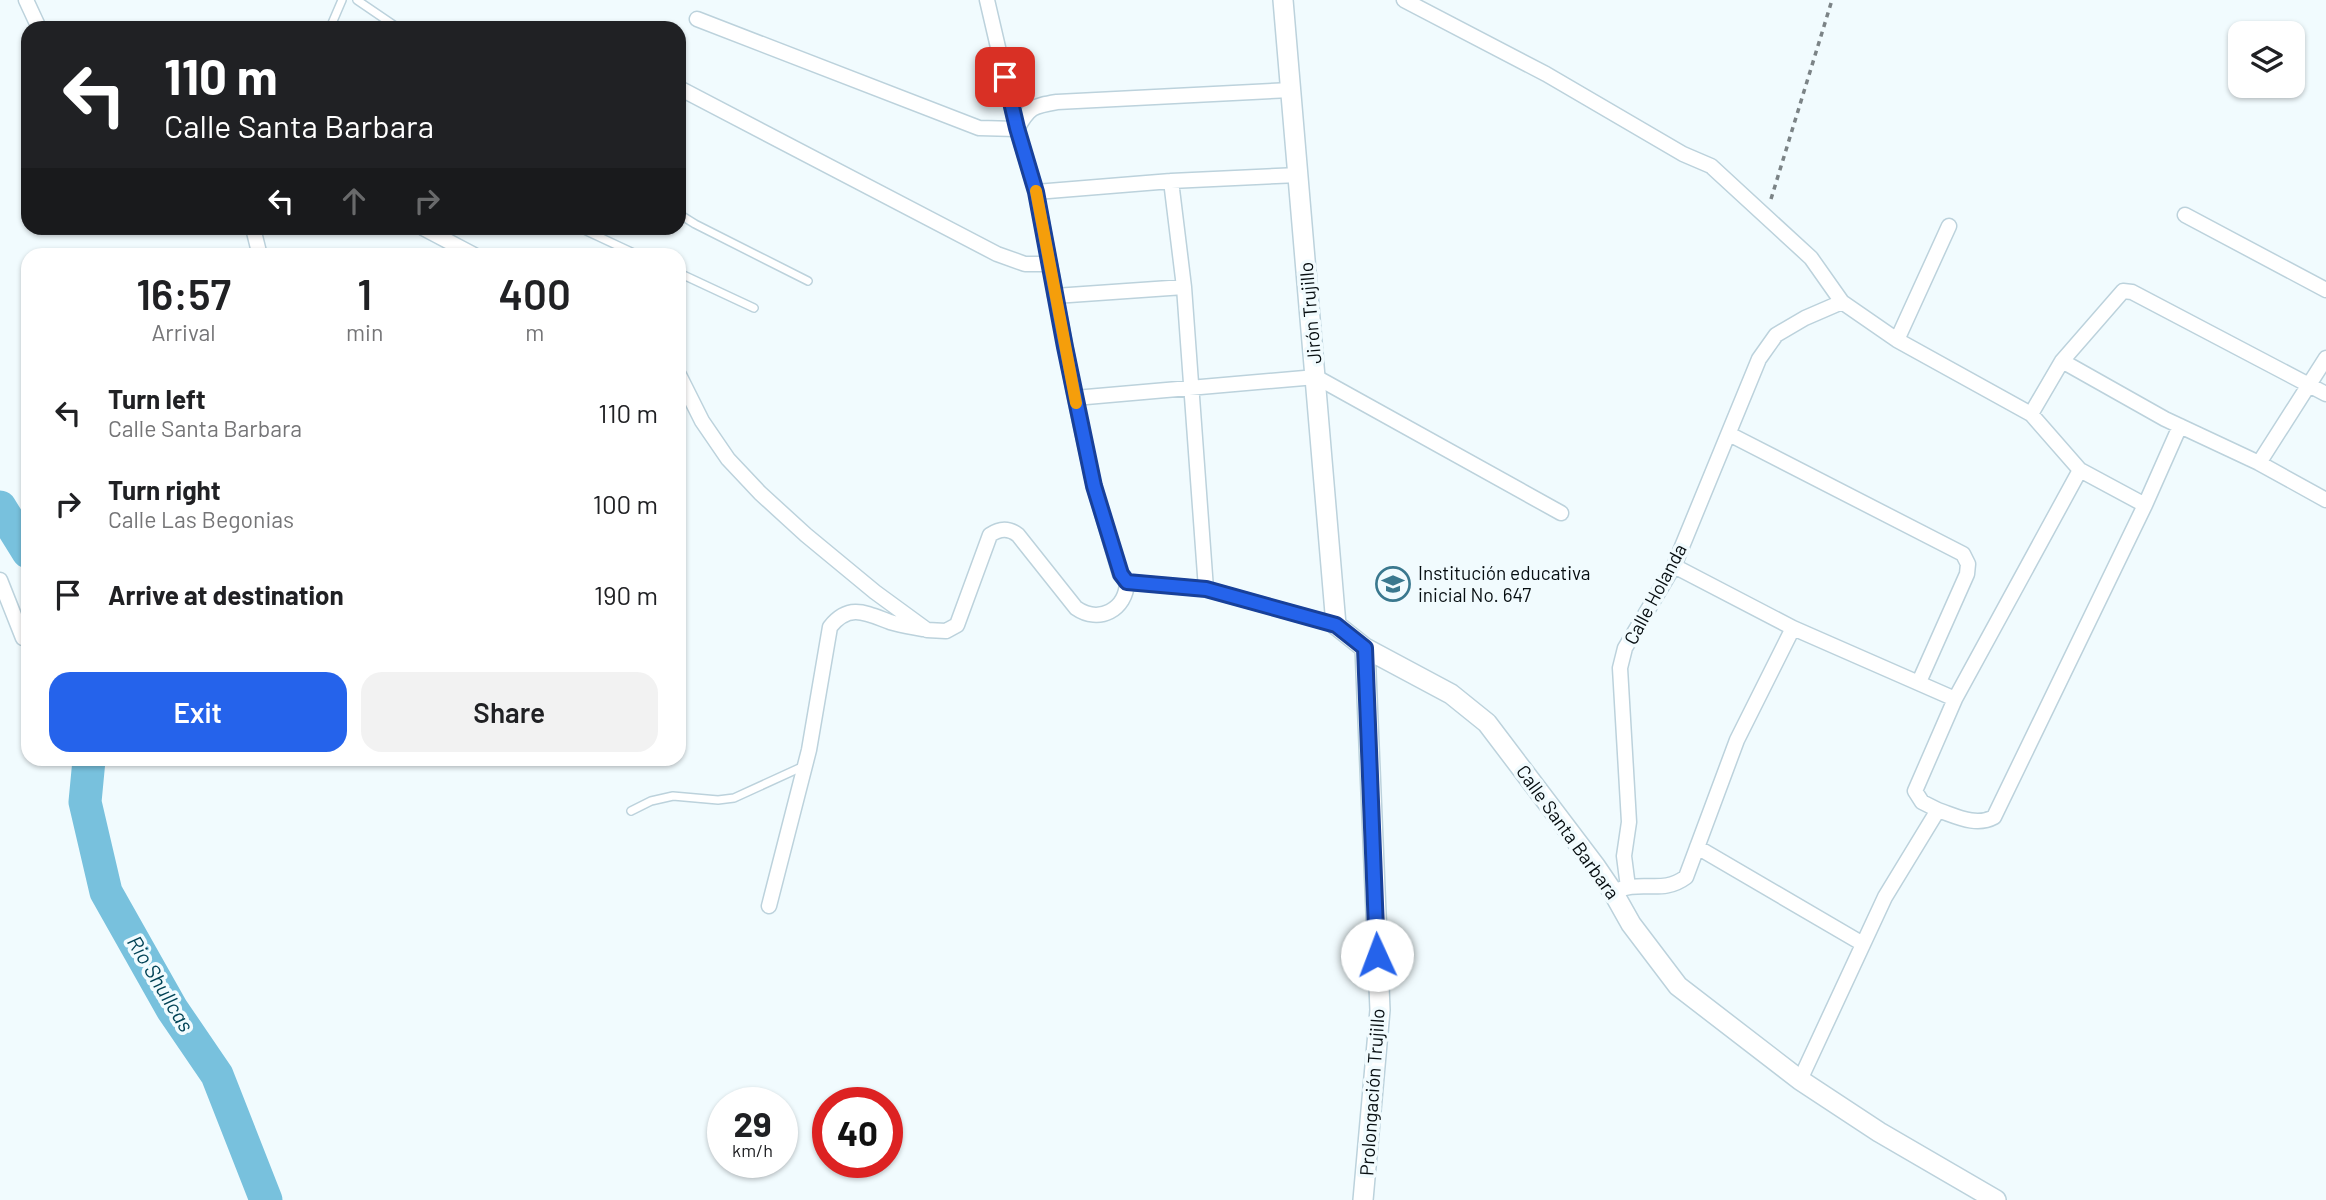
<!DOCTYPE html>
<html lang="en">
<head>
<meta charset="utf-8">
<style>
	:root { --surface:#fff; --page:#f2f2f2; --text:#202124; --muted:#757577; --accent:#2563eb }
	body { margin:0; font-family:Barlow,sans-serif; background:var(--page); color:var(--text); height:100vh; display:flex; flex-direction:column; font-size:26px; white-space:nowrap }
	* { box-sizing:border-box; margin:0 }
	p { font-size:23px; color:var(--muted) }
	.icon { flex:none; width:38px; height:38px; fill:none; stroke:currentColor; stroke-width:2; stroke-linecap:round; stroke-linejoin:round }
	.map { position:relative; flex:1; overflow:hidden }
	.sheet { position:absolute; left:21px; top:248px; width:665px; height:518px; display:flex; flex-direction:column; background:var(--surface); border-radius:21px; box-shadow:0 2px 5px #0004 }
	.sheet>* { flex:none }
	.hud { position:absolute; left:21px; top:21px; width:665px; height:214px; border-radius:21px; box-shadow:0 2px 5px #0004; background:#202124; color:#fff; overflow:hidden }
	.fabs { position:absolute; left:2228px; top:21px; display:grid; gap:14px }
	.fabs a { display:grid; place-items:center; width:77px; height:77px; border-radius:14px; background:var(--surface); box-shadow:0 2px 5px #0004; font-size:35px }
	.speed { position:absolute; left:707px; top:1087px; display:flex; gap:14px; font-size:35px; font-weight:700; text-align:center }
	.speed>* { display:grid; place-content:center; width:91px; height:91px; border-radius:50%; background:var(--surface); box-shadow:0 2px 5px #0004; line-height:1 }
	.speed small { font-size:18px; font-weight:400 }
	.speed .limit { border:10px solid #d22; background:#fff; color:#111 }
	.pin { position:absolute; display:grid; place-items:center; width:60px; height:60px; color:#fff; margin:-30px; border-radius:14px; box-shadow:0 4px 10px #0006 }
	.me { position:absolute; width:77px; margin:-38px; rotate:358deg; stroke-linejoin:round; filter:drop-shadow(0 0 5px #0008) }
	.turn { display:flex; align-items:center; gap:24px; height:147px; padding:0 28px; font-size:32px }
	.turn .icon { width:91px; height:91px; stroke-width:2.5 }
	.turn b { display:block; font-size:49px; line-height:60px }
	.lanes { display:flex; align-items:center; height:66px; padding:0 28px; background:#0003; justify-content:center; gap:35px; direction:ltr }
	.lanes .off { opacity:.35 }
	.eta { display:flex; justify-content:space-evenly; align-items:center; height:119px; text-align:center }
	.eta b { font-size:42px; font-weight:600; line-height:49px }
	.button { display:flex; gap:14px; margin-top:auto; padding:14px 28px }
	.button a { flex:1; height:80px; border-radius:21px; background:var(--accent); color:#fff; font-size:28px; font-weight:600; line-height:80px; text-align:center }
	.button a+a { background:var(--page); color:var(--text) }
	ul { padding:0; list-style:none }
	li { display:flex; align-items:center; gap:21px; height:91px; padding:0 28px }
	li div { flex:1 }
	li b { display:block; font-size:26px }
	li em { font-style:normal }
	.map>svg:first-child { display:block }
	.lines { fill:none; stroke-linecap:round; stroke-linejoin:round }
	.river { stroke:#78c1dd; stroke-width:33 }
	.lane-casing { stroke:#bcd2dc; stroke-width:10 }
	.street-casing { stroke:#bcd2dc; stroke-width:17 }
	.secondary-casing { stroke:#bcd2dc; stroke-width:22 }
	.path { stroke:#7b8386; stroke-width:3.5; stroke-dasharray:5 5; stroke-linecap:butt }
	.lane { stroke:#fff; stroke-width:7 }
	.street { stroke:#fff; stroke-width:14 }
	.secondary { stroke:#fff; stroke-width:19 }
	.route-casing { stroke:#184099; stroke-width:18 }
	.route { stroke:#2563eb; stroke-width:12 }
	.slow { stroke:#f59e0b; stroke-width:12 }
	.labels { text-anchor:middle; stroke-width:7; stroke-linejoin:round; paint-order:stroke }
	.street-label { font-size:19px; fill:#060d10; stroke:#f1fbfe }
	.poi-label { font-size:19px; fill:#060d10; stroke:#f1fbfe; text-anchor:start }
	.water-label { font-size:21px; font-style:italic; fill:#004255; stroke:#f1fbfe }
</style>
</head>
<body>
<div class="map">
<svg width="2326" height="1200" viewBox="0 0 2326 1200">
	<rect width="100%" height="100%" fill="#f1fbfe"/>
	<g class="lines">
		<!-- river -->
		<path class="river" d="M0 507 28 552
			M89 760 85 802 106 892 172 1009 217 1075 266 1200"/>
		<!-- lane casing -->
		<g class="lane-casing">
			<path id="lane" d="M357 0 398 28
				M330 28 342 0
				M679 214 695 224 808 281
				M580 228 640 256
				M679 273 754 308
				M631 811 651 801 673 796 718 800 734 798 804 766"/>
		</g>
		<!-- street casing -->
		<g class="street-casing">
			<path id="street" d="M26 0 39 28
				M987 0 1017 129 1036 192 1075 398 1094 486 1120 574 1127 582
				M1404 0 1546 74 1683 154 1711 166 1811 258 1842 302 1897 340 2031 414 2062 361 2123 291 2132 292 2326 394
				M697 19 979 128 1017 129C1029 107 1033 106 1057 102L1291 90
				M681 89 997 254 1025 264H1049
				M1171 181 1184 287 1206 589
				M1036 192 1171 181 1299 175
				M2185 215 2326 290
				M253 228 260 256
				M423 228 476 256
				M1055 296 1184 287
				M1897 340 1949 226
				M2062 361 2165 419 2259 463 2326 500
				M679 375 702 421 728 459 760 493 806 535 875 592 927 630 946 631 957 625 990 535C1000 528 1009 528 1018 535L1076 608C1099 624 1126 610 1127 582
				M1075 398 1316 377 1561 513
				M1729 434 1963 554 1968 564 1967 574 1919 682
				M2259 463 2326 358
				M2080 470 2145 505 2180 426
				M1674 566 1793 628 1955 699
				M0 580 23 638
				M1127 582 1206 589 1336 625
				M1938 810C1956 816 1976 827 1994 817L2145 505
				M1697 847 1863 944
				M1628 887 1624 856 1629 822 1620 668 1625 648 1674 566 1759 359 1776 335 1805 318 1842 302
				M1621 889C1645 881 1663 894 1686 877L1737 740 1793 628
				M769 906 809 750 830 627C849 603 866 613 890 622 900 625 912 627 922 629
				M1800 1080 1885 897 1938 810 1922 802 1915 791 1955 699 2080 470 2031 414"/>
		</g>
		<!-- secondary casing -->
		<g class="secondary-casing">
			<path id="secondary" d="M1283 0 1336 625 1365 648 1451 694 1487 723 1596 867 1613 892 1631 924 1678 986 1800 1080 1879 1132 1996 1200
				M1363 1200 1380 1010 1365 648"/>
		</g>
		<!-- path -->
		<path class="path" d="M1771 199 1832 0"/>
		<!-- lane -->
		<use href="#lane" class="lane"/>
		<!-- street -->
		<use href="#street" class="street"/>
		<!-- secondary -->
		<use href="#secondary" class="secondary"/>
	</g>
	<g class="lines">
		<!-- route casing -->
		<g class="route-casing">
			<path id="route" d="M1005 77 1017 128 1036 192 1065 347 1094 486 1121 574 1127 582 1206 589 1336 625 1365 648 1377 955"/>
		</g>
		<!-- route -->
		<use href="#route" class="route"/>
		<!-- slow -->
		<path class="slow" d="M1036 191 1076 403"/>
	</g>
	<!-- icons -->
	<defs>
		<g id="school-ring" transform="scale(1.75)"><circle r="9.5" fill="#f1fbfe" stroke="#3a788e" stroke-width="1.5"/><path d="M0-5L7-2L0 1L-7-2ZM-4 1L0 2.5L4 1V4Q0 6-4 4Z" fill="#3a788e"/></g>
	</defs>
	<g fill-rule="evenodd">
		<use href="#school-ring" x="1393" y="584"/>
	</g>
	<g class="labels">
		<!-- street labels -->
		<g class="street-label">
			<text transform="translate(1310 313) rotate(-95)" y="7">Jirón Trujillo</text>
			<text transform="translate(1655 594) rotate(-62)" y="7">Calle Holanda</text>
			<text transform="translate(1568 832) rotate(54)" y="7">Calle Santa Barbara</text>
			<text transform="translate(1372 1092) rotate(-86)" y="7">Prolongación Trujillo</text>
		</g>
		<!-- poi labels -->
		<g class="poi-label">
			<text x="1418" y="580">Institución educativa<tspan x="1418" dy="22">inicial No. 647</tspan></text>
		</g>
		<!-- water labels -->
		<g class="water-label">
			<text transform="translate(160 984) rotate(59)" y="7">Rio Shullcas</text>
		</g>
	</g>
</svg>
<div class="fabs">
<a><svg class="icon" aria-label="layers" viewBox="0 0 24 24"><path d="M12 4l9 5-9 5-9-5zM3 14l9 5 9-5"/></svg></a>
</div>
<div class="speed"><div>29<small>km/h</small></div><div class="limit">40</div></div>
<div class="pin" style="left:1005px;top:77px;background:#d93025"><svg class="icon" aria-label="arrive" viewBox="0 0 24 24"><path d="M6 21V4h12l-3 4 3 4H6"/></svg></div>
<svg class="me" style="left:1377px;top:955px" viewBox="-20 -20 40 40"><circle r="19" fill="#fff"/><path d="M0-13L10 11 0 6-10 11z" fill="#2563eb"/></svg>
<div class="hud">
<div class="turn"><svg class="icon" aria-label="left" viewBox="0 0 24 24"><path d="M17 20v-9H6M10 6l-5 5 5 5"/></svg><div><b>110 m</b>Calle Santa Barbara</div></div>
<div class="lanes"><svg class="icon" aria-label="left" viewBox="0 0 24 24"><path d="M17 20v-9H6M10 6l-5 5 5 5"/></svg><svg class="icon off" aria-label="ahead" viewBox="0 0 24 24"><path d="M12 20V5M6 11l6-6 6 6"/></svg><svg class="icon off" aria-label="right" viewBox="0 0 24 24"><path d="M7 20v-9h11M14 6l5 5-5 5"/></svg></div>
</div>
<section class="sheet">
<div class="eta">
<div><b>16:57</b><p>Arrival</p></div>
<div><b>1</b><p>min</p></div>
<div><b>400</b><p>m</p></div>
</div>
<ul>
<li><svg class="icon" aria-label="left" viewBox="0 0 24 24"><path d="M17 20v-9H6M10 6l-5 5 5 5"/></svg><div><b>Turn left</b><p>Calle Santa Barbara</p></div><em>110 m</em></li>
<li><svg class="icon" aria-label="right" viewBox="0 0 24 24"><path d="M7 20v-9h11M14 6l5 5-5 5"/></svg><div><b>Turn right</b><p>Calle Las Begonias</p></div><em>100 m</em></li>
<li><svg class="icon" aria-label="arrive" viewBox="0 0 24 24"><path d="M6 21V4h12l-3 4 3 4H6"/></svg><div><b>Arrive at destination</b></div><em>190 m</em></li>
</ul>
<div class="button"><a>Exit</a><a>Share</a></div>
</section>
</div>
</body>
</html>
